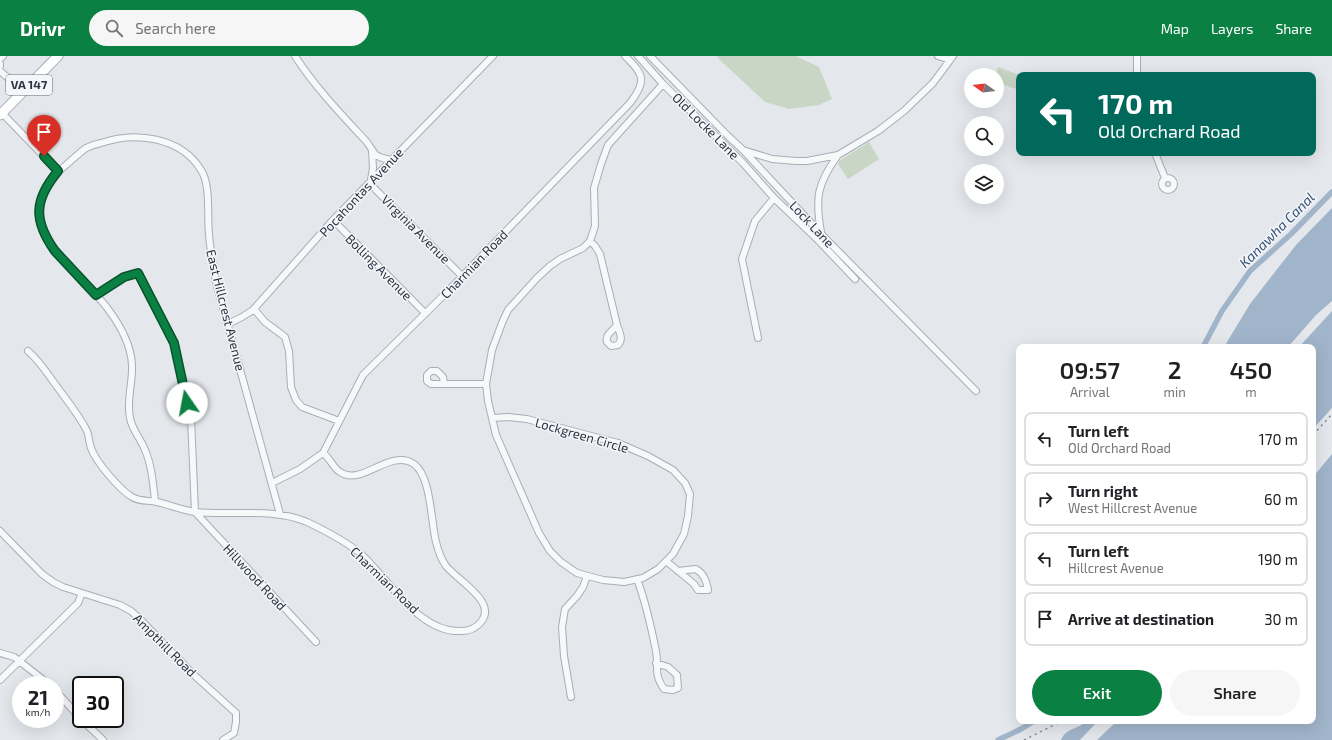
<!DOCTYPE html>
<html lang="en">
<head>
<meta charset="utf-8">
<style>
	:root { --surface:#fff; --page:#f6f6f6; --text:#202124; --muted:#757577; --line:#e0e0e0; --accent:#0b8043 }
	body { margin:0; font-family:"Exo 2",sans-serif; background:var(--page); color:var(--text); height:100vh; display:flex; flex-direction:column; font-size:15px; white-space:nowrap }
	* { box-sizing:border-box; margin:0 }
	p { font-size:13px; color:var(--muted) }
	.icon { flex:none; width:22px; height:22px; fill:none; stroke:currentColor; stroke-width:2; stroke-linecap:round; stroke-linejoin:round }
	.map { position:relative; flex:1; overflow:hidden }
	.side { position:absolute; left:1016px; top:288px; width:300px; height:380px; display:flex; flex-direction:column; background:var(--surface); border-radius:8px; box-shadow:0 4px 16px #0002 }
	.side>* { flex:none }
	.banner { position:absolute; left:1016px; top:16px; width:300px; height:84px; border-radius:8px; box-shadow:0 4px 16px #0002; background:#00695c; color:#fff; overflow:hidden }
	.needle { width:26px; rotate:284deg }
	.buttons { position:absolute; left:964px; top:12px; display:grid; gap:8px }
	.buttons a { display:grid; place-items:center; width:40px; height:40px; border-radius:50%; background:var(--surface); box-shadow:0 4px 16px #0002; font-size:20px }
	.speed { position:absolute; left:12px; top:620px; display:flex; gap:8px; font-size:20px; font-weight:700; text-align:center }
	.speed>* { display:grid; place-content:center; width:52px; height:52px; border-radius:50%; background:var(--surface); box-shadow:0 4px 16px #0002; line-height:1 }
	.speed small { font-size:10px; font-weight:400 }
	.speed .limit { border:2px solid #111; border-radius:6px; background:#fff; color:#111 }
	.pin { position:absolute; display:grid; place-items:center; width:34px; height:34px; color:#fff; margin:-41px -17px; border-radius:50% 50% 50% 0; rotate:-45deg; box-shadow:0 0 4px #0007 }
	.pin .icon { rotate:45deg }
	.me { position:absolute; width:44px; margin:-22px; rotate:348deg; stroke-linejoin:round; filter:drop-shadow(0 0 3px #0008) }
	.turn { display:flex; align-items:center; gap:14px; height:84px; padding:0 16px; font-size:18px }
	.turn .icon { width:52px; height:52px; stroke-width:2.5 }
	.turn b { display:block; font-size:28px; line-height:34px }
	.eta { display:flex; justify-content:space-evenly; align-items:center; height:68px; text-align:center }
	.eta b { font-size:24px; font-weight:600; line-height:28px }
	.button { display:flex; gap:8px; margin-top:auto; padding:8px 16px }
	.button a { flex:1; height:46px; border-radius:24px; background:var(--accent); color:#fff; font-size:16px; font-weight:600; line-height:46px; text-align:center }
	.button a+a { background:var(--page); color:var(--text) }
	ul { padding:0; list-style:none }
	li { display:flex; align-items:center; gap:12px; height:54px; margin:0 8px 6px; padding:0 8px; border:2px solid var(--line); border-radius:8px }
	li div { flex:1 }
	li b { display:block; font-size:15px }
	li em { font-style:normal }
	header { display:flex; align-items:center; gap:24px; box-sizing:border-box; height:56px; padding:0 20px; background:var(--accent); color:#fff }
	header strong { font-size:19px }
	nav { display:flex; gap:22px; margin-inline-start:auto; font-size:14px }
	.search { width:280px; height:36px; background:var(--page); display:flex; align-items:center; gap:10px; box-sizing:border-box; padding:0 14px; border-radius:22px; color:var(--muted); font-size:15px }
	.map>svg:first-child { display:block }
	.green { fill:#c9d5c5 }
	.water { fill:#a0b4ca }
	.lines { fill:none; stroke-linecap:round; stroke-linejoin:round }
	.canal { stroke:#a0b4ca; stroke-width:5.5 }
	.street-casing { stroke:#a9aeb6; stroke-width:8 }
	.primary-casing { stroke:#a3abb7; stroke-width:11 }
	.street { stroke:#f7f8fa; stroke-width:6 }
	.primary { stroke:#fff; stroke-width:9 }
	.rail { stroke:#7d8695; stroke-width:1.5; stroke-dasharray:2 4; stroke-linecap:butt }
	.route-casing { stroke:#07532c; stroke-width:10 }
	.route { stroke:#0b8043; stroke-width:7 }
	.labels { text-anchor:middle; stroke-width:3; stroke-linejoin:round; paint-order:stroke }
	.shield { fill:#f4f6f9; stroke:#676e7a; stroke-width:1 }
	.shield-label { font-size:12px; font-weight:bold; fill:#2b3444 }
	.street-label { font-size:13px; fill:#2b3444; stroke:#f4f6f9 }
	.water-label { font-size:14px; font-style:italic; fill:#365278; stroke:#f4f6f9 }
</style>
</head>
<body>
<header>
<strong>Drivr</strong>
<div class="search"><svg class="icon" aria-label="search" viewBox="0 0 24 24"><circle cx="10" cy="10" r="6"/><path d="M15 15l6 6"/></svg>Search here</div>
<nav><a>Map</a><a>Layers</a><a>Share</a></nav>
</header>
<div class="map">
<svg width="1332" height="684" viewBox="0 0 1332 684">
	<rect width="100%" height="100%" fill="#e4e7eb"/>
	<!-- green -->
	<path class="green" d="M717 0H796L819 11 832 43 819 49 789 53 765 46 720 4Z
		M998 11 1019 19V34L997 26V19H995Z
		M869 86 879 103 848 123 838 108 839 105Z"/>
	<!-- water -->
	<path class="water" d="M1332 152V245L1316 259 1288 291H1224L1250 248 1296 189Z
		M1332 255V352L1313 373V291H1299Z
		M1332 398V684H1097L1117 665H1313V421Z
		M1085 665H1098L1080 684H1061C1067 670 1080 674 1085 665Z"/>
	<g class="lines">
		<!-- canal -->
		<path class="canal" d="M1203 291 1222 255 1250 215 1291 178 1332 136
			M998 684 1021 673 1034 665"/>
		<!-- street casing -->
		<g class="street-casing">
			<path id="street" d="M295 0C315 31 340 57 365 84 369 88 372 95 376 99 380 102 386 103 391 104
				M638 0 663 28 743 107 774 142 816 182 855 223
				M650 0 728 80 743 94 827 184 976 335
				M938 0 950 4
				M1137 0V19
				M0 3 3 0
				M0 8V10
				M0 15 23 35
				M2 57 58 115
				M743 94 772 103 796 105H807L838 99 878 75 904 55 933 27 953 0
				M1155 97 1165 122
				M1162 128a6 6 0 1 1 12 0a6 6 0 1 1-12 0Z
				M371 124 373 112 372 95
				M369 127 462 220
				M333 164 425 257
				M821 176C815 142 817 128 838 99
				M590 185 595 190 600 198 617 269C619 276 624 282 618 289L611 290 607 286C605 278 613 275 617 269
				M96 239 124 221 138 217 174 287 191 362 195 456
				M254 253 265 266 285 281 289 295 291 331 296 344 302 351 339 365
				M228 268 242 261 253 254 333 164 493 0
				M758 282 742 203 755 165 774 142
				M28 295C40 305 48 319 58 332 68 346 79 359 87 375 89 380 89 386 91 392 96 406 119 433 132 441 140 446 149 444 157 446 170 449 182 454 195 456 232 460 272 451 307 466 326 475 346 485 362 499 390 525 420 578 462 575 470 575 476 572 481 566 498 546 457 524 446 510 441 503 438 494 436 486 431 466 431 420 414 408 389 392 362 431 340 416 333 412 330 402 323 397
				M444 328 443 321 437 315H431L427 319V325L431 328H486
				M492 362 508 361 527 363 618 387 648 400 673 414 685 427 690 438 688 460 684 478 673 498 658 513 643 522 624 526 603 524 577 517 561 506 550 495 539 477 496 379 488 345 486 328 492 294 502 267 508 254 537 222 550 210 560 203 583 192 590 185 595 170 594 132 601 108 608 89 663 28
				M272 427 300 413 323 397 363 319 447 236 630 47C648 24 643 18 625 0
				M155 445C153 428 152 410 145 394 141 383 132 374 130 362 126 344 133 327 132 309 131 288 120 269 108 253 88 226 41 193 39 159 39 139 50 122 66 109 72 104 79 97 86 92 90 90 96 88 101 87 135 75 181 81 201 114 211 129 207 159 209 178 210 195 214 213 217 230L280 458
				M195 456 316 586
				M0 475 42 518 53 526 63 531 120 549 131 555 139 562 194 619 236 657V666L234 677 223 684
				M666 505 694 528 698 534H708C706 524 704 518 696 513L678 515
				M637 523C646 547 651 570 656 595 659 612 653 617 664 633L673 634 678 632 677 619 668 611 656 607
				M0 597 14 601 50 629
				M0 624 78 547 82 537
				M55 634 81 663
				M571 641 564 600 562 571 565 553 577 540 583 531 587 520
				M81 663 103 684"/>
		</g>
		<!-- primary casing -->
		<g class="primary-casing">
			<path id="primary" d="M0 59 58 0"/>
		</g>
		<!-- street -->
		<use href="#street" class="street"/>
		<!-- primary -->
		<use href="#primary" class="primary"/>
		<!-- rail -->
		<path class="rail" d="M1313 379 1332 358
			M1024 684 1062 665"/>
	</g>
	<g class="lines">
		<!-- route casing -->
		<g class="route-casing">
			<path id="route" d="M44 100 58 115C34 144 33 164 55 195L96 239 124 221 138 217 174 287 187 347"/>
		</g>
		<!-- route -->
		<use href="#route" class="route"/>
	</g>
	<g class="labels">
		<!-- shield labels -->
		<rect class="shield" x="6" y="19" width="46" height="20" rx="3"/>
		<g class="shield-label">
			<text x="29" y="33">VA 147</text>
		</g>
		<!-- street labels -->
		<g class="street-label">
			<text transform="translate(706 70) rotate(45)" y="5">Old Locke Lane</text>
			<text transform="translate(361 136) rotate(-47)" y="5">Pocahontas Avenue</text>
			<text transform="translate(812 168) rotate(47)" y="5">Lock Lane</text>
			<text transform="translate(416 173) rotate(45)" y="5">Virginia Avenue</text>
			<text transform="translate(474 208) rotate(-46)" y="5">Charmian Road</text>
			<text transform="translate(379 211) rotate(45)" y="5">Bolling Avenue</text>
			<text transform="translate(226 254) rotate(76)" y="5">East Hillcrest Avenue</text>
			<text transform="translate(582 379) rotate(16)" y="5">Lockgreen Circle</text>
			<text transform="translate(255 521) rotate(47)" y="5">Hillwood Road</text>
			<text transform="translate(385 524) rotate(44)" y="5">Charmian Road</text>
			<text transform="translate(165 589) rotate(45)" y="5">Ampthill Road</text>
		</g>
		<!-- water labels -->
		<g class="water-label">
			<text transform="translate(1277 174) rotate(-45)" y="5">Kanawha Canal</text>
		</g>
	</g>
</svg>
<div class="buttons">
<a><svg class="needle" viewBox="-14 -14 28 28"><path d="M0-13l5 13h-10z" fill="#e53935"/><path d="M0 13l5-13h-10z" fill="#757577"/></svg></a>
<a><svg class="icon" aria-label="search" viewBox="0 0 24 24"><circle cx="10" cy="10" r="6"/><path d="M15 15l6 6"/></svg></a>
<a><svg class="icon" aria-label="layers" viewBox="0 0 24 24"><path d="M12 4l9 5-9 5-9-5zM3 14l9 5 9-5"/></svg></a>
</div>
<div class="speed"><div>21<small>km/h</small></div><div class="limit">30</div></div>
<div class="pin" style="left:44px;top:100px;background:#d93025"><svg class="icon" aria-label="arrive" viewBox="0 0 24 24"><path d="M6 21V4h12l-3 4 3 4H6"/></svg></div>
<svg class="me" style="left:187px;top:347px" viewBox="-20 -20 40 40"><circle r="19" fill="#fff"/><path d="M0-13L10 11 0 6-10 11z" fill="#0b8043"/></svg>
<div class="banner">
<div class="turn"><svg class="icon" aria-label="left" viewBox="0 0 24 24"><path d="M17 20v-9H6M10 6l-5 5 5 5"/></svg><div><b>170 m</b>Old Orchard Road</div></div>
</div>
<section class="side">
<div class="eta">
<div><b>09:57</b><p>Arrival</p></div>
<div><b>2</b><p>min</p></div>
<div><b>450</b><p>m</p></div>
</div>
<ul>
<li><svg class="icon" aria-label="left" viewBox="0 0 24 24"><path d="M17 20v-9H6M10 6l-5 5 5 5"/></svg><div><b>Turn left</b><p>Old Orchard Road</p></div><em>170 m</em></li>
<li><svg class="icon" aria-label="right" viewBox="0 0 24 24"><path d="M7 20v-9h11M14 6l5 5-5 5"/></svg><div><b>Turn right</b><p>West Hillcrest Avenue</p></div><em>60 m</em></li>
<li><svg class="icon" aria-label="left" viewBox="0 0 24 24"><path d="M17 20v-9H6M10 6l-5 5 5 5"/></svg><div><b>Turn left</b><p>Hillcrest Avenue</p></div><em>190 m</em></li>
<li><svg class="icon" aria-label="arrive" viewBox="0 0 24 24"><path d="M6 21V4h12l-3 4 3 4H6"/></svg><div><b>Arrive at destination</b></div><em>30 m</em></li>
</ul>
<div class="button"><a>Exit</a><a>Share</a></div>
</section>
</div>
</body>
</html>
